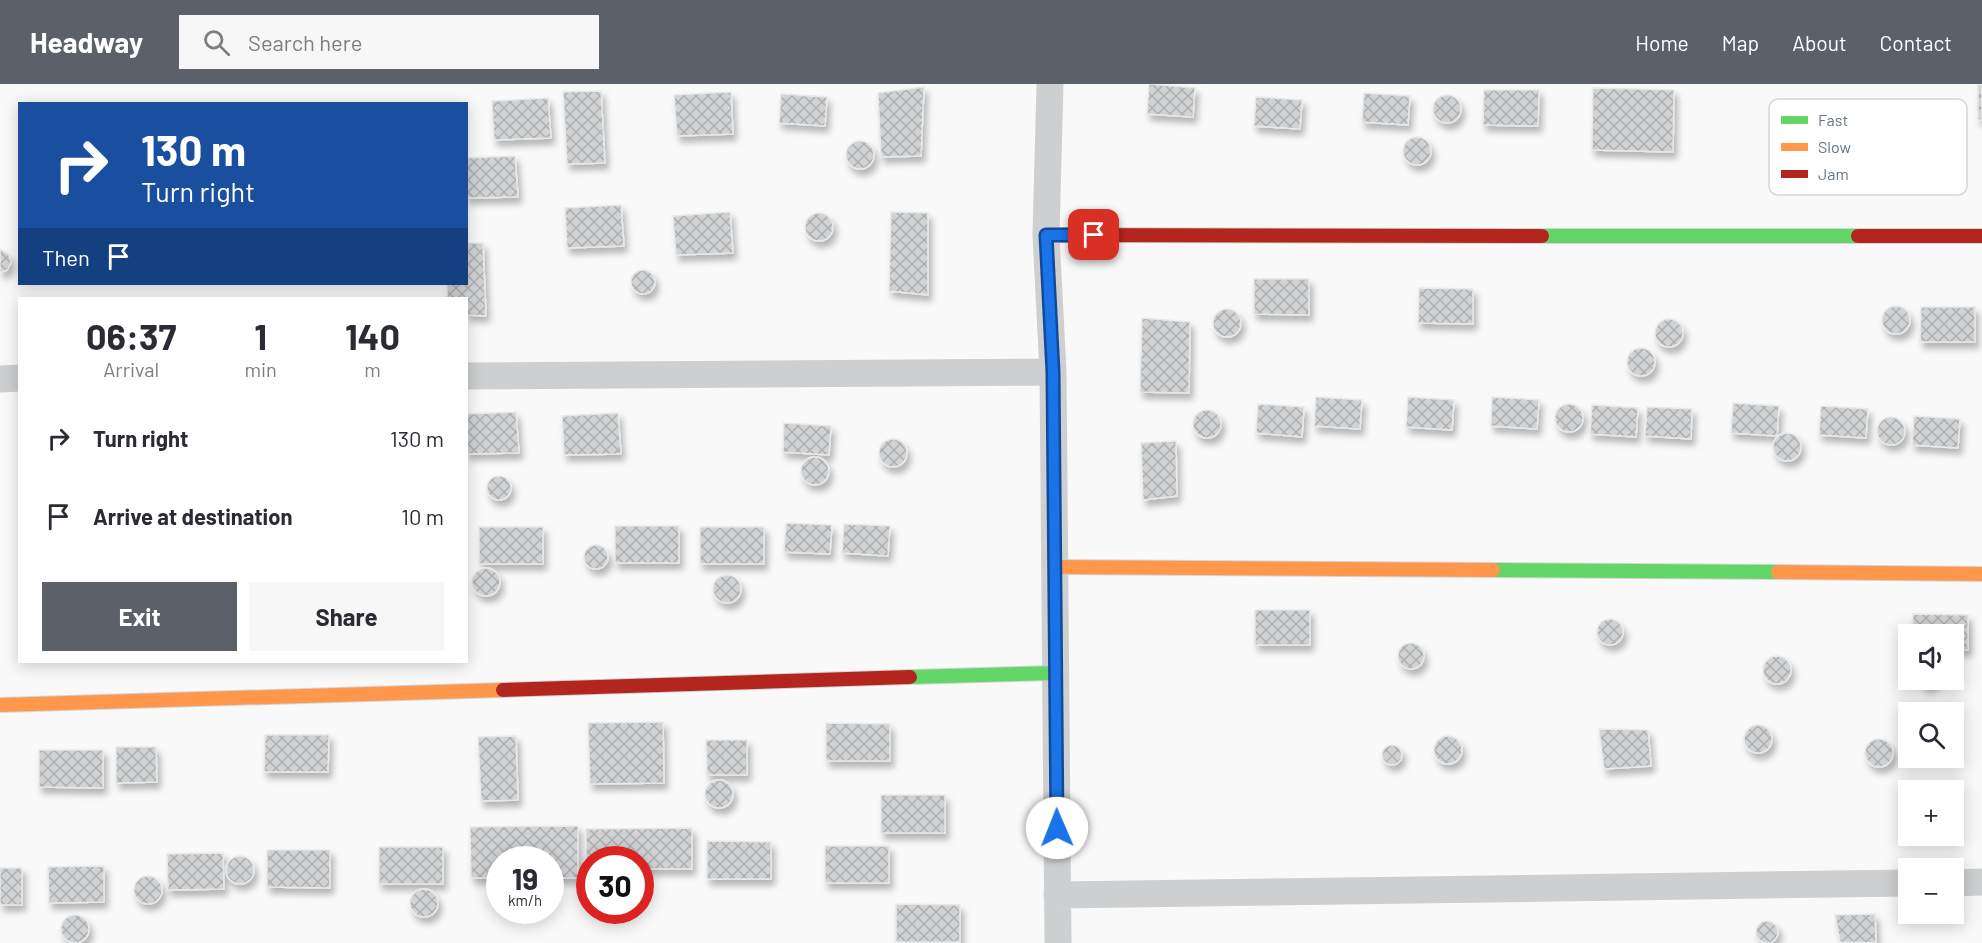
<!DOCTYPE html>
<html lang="en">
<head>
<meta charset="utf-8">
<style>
	:root { --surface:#fff; --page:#f7f7f7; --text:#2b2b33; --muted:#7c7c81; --accent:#5c6169 }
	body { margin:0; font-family:Barlow,sans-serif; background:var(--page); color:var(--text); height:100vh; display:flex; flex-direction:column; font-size:22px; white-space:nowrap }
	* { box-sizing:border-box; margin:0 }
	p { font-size:20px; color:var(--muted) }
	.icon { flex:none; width:33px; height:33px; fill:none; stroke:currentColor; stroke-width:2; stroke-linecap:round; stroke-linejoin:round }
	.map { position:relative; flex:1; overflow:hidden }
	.drawer { position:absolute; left:18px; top:213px; width:450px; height:366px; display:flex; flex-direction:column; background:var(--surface); border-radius:0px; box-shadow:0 3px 15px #0003 }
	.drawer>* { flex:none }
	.hud { position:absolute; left:18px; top:18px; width:450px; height:183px; border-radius:0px; box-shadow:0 3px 15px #0003; background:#1a4fa0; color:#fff; overflow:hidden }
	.tools { position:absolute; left:1898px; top:540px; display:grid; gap:12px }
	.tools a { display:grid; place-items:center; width:66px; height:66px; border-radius:0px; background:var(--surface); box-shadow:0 3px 15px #0003; font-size:30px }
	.speed { position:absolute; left:486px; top:762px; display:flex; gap:12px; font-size:30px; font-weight:700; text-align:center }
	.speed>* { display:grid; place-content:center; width:78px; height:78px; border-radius:50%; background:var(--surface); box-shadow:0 3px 15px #0003; line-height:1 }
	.speed small { font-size:15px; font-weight:400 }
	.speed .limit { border:9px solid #d22; background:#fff; color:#111 }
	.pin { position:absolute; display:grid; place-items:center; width:51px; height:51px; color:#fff; margin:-26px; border-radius:12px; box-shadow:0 3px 9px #0006 }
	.me { position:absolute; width:66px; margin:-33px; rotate:359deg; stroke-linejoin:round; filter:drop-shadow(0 0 4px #0008) }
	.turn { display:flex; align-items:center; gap:21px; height:126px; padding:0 24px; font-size:27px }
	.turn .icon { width:78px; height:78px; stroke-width:2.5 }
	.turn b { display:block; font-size:42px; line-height:51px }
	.then { display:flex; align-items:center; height:57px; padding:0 24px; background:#0003; gap:12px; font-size:22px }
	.eta { display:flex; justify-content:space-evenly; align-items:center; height:102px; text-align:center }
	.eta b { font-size:36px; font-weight:700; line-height:42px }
	.primary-button { display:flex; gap:12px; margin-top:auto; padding:12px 24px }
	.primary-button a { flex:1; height:69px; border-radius:0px; background:var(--accent); color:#fff; font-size:24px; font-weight:700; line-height:69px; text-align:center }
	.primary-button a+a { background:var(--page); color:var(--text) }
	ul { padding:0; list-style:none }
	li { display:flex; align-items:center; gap:18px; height:78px; padding:0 24px }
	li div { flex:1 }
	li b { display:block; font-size:22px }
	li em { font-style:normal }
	header { display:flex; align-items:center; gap:36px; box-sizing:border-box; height:84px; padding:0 30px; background:var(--accent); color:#fff }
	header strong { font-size:28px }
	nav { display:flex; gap:33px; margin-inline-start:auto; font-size:21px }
	.search { width:420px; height:54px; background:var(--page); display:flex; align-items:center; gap:15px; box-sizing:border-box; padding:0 21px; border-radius:0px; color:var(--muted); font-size:22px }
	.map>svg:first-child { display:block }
	.building { fill:url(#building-cross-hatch); stroke:#e8e8e8; stroke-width:1.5; filter:url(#shadow) }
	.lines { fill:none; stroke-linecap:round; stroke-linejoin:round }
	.fast-casing { stroke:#d5d6d7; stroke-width:16 }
	.slow-casing { stroke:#d5d6d7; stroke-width:16 }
	.jam-casing { stroke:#d5d6d7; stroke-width:16 }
	.street { stroke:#cecfd0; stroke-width:27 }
	.fast { stroke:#63d668; stroke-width:14 }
	.slow { stroke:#ff974d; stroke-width:14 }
	.jam { stroke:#b3261e; stroke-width:14 }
	.route-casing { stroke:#114b97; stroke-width:15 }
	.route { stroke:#1a73e8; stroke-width:10 }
	.key { fill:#fff; stroke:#d1d6da; stroke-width:1.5 }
	.key-label { font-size:16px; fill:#657683 }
</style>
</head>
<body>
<header>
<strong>Headway</strong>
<div class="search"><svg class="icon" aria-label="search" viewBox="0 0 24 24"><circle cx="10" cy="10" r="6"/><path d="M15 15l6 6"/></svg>Search here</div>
<nav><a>Home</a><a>Map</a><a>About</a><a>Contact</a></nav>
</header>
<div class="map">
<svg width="1982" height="859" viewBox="0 0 1982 859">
	<defs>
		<pattern id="building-cross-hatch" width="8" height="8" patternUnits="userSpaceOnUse" patternTransform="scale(1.5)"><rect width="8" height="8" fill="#d0d2d3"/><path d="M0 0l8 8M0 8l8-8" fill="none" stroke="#acafb1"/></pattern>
		<filter id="shadow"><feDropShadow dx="3.5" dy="6" stdDeviation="3" flood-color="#0004"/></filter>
	</defs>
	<rect width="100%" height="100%" fill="#f9f9f9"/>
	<!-- building -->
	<path class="building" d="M1149 0 1195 4 1193 33 1147 30Z
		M1978 1H1982V36H1978Z
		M924 3 921 72 881 73 878 9Z
		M1593 4 1674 6 1673 68 1592 66Z
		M1484 6H1539L1538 42 1483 41Z
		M601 7 605 79 567 80 563 8Z
		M731 8 733 50 677 52 674 11Z
		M1364 9 1410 12 1408 41 1362 38Z
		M781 10 827 13 825 42 779 39Z
		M1433 25a14 14 0 1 1 28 0a14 14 0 1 1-28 0Z
		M1256 13 1302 16 1300 45 1254 42Z
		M548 14 551 54 494 56 492 17Z
		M1403 67a14 14 0 1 1 28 0a14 14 0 1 1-28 0Z
		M846 71a14 14 0 1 1 28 0a14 14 0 1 1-28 0Z
		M515 72 518 113 466 114V74Z
		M621 121 624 162 567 164 565 124Z
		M730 128 733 169 676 171 673 132Z
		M891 128 928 129V211L889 207Z
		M805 143a14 14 0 1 1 28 0a14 14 0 1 1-28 0Z
		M466 159H483L486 232 466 231V214H447V200H466Z
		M0 165 9 171 11 179 7 186 0 189Z
		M631 198a12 12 0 1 1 24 0a12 12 0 1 1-24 0Z
		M1254 195H1309V231L1254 230Z
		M1419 204 1473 205V240L1418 239Z
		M1882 236a14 14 0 1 1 28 0a14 14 0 1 1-28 0Z
		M1921 223H1975V258H1920Z
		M1213 239a14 14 0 1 1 28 0a14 14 0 1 1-28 0Z
		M1142 234 1190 238 1189 309 1140 308Z
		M1655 249a14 14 0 1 1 28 0a14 14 0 1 1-28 0Z
		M1627 278a14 14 0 1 1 28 0a14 14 0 1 1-28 0Z
		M1316 313 1362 316 1360 345 1314 342Z
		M1408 313 1454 316 1452 346 1406 343Z
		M1492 313 1539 316 1537 345 1491 342Z
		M1733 319 1779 322 1777 352 1731 349Z
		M1258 320 1304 323 1302 353 1256 349Z
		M1555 334a14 14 0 1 1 28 0a14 14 0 1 1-28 0Z
		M1592 321 1638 324 1636 353 1590 350Z
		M1821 322 1868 325 1866 354 1819 351Z
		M1647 323 1692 325 1691 355 1645 352Z
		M1193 340a14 14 0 1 1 28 0a14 14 0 1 1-28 0Z
		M516 328 519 369 466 370V330Z
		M618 329 621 370 564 371 562 332Z
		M1914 332 1960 335 1958 364 1912 361Z
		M1877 347a14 14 0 1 1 28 0a14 14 0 1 1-28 0Z
		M784 339 831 342 829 371 783 368Z
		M1773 363a14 14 0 1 1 28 0a14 14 0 1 1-28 0Z
		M879 369a14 14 0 1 1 28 0a14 14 0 1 1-28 0Z
		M1176 357 1177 412 1143 416 1141 359Z
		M801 387a14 14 0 1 1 28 0a14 14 0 1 1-28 0Z
		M487 404a12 12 0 1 1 24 0a12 12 0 1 1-24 0Z
		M786 439 832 441 830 470 784 468Z
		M844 440 890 442 888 472 842 469Z
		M615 442H679V479H615Z
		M479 443H543V480H479Z
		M700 443H764V480H700Z
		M584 473a12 12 0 1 1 24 0a12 12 0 1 1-24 0Z
		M472 498a14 14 0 1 1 28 0a14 14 0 1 1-28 0Z
		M713 505a14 14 0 1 1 28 0a14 14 0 1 1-28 0Z
		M1255 526H1310V561H1255Z
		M1913 530 1968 531V566H1953V550H1913Z
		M1597 548a13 13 0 1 1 26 0a13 13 0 1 1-26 0Z
		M1398 572a13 13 0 1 1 26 0a13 13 0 1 1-26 0Z
		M1763 586a14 14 0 1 1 28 0a14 14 0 1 1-28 0Z
		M1917 596H1916H1938L1933 601 1926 603Z
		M663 638 664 699 590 700 588 639Z
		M826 639 890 640V677H826Z
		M1744 655a14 14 0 1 1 28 0a14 14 0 1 1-28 0Z
		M1599 645 1648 646 1651 682 1604 685Z
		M265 651H329L328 688H264Z
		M516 652 518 716 481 717 478 653Z
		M1434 666a14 14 0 1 1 28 0a14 14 0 1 1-28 0Z
		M1865 669a14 14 0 1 1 28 0a14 14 0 1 1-28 0Z
		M706 656H747V691H707Z
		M1382 671a10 10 0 1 1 20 0a10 10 0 1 1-20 0Z
		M116 663H156L157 698 116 699Z
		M39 666H103V704L39 703Z
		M705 710a14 14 0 1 1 28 0a14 14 0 1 1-28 0Z
		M881 711H945V749H881Z
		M578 742V794H550V776H500V794H471L470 743Z
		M692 744V785H640V776H590V786H586V745Z
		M707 757 771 758V795H707Z
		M825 762H889V799H825Z
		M379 763H443V800H379Z
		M267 766H330V804L267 803Z
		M223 769 224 805 168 806 167 770Z
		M226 786a14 14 0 1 1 28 0a14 14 0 1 1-28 0Z
		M104 782V818L49 819 48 783Z
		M0 784H22V821H0Z
		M134 806a14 14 0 1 1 28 0a14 14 0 1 1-28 0Z
		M410 819a14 14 0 1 1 28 0a14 14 0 1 1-28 0Z
		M896 820 960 821V858H896Z
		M1875 830 1876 859 1840 858 1835 831Z
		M61 845a14 14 0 1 1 28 0a14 14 0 1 1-28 0Z
		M1756 848a11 11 0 1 1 22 0a11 11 0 1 1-22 0Z"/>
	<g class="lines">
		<!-- fast casing -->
		<g class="fast-casing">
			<path id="fast" d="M1542 152H1858
				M1493 486 1778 488
				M910 593 1056 589"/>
		</g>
		<!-- slow casing -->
		<g class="slow-casing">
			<path id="slow" d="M1055 483 1493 486
				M1778 488 1982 490
				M0 621 503 606"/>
		</g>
		<!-- jam casing -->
		<g class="jam-casing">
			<path id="jam" d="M1046 151 1542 152
				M1858 152H1982
				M503 606 910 593"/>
		</g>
		<!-- street -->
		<path class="street" d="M1050 0 1046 151 1053 288 1058 859
			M466 292 1053 288
			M0 295 20 294
			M1953 799 1982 798
			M1057 811 1908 799"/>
		<!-- fast -->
		<use href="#fast" class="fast"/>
		<!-- slow -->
		<use href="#slow" class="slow"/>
		<!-- jam -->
		<use href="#jam" class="jam"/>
	</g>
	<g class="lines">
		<!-- route casing -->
		<g class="route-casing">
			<path id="route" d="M1057 744 1053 288 1046 151H1094"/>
		</g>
		<!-- route -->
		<use href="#route" class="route"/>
	</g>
	<!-- legend -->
	<rect x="1769" y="15" width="198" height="96" rx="9" class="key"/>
	<rect x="1781" y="32" width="27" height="8" fill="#63d668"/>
	<rect x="1781" y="59" width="27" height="8" fill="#ff974d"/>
	<rect x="1781" y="86" width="27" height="8" fill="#b3261e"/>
	<g class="key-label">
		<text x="1818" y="42">Fast</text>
		<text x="1818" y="69">Slow</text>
		<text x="1818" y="96">Jam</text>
	</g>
</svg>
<div class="tools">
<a><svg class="icon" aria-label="sound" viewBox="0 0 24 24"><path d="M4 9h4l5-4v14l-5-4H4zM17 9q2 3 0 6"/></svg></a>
<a><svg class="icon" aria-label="search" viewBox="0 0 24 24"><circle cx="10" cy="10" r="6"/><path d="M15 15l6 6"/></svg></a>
<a>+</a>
<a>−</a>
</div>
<div class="speed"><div>19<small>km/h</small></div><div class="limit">30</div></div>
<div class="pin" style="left:1094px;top:151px;background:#d93025"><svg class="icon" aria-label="arrive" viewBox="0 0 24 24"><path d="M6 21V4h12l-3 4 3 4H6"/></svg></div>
<svg class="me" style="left:1057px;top:744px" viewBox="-20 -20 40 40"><circle r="19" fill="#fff"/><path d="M0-13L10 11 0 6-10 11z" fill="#1a73e8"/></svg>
<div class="hud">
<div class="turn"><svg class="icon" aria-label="right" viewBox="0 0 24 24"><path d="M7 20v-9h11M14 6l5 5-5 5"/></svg><div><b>130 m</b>Turn right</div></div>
<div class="then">Then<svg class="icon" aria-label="arrive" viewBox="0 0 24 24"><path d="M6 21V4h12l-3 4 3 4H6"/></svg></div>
</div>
<section class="drawer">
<div class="eta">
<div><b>06:37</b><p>Arrival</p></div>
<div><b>1</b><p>min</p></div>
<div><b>140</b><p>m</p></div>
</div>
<ul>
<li><svg class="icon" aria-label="right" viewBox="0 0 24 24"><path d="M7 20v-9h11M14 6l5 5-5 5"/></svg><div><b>Turn right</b></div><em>130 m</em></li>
<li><svg class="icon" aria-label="arrive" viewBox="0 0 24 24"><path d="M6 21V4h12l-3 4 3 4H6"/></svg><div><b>Arrive at destination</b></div><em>10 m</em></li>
</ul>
<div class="primary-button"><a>Exit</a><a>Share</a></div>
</section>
</div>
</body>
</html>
